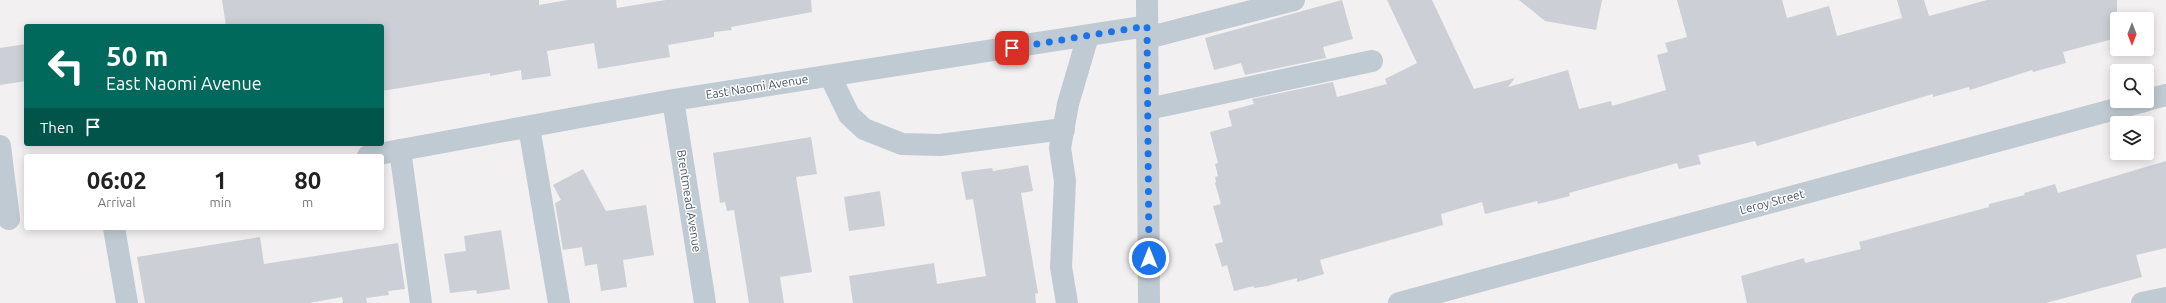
<!DOCTYPE html>
<html lang="en">
<head>
<meta charset="utf-8">
<style>
	:root { --surface:#fff; --page:#f6f6f6; --text:#222; --muted:#767676 }
	body { margin:0; font-family:Ubuntu,sans-serif; background:var(--page); color:var(--text); height:100vh; display:flex; flex-direction:column; font-size:15px; white-space:nowrap }
	* { box-sizing:border-box; margin:0 }
	p { font-size:13px; color:var(--muted) }
	.icon { flex:none; width:22px; height:22px; fill:none; stroke:currentColor; stroke-width:2; stroke-linecap:round; stroke-linejoin:round }
	.map { position:relative; flex:1; overflow:hidden }
	.side { position:absolute; left:24px; top:154px; width:360px; height:76px; display:flex; flex-direction:column; background:var(--surface); border-radius:4px; box-shadow:0 2px 10px #0003 }
	.side>* { flex:none }
	.hud { position:absolute; left:24px; top:24px; width:360px; height:122px; border-radius:4px; box-shadow:0 2px 10px #0003; background:#00695c; color:#fff; overflow:hidden }
	.needle { width:26px; rotate:180deg }
	.buttons { position:absolute; left:2110px; top:12px; display:grid; gap:8px }
	.buttons a { display:grid; place-items:center; width:44px; height:44px; border-radius:4px; background:var(--surface); box-shadow:0 2px 10px #0003; font-size:20px }
	.pin { position:absolute; display:grid; place-items:center; width:34px; height:34px; color:#fff; margin:-17px; border-radius:8px; box-shadow:0 2px 6px #0006 }
	.me { position:absolute; width:44px; margin:-22px; rotate:0deg; stroke-linejoin:round; filter:drop-shadow(0 0 3px #0008) }
	.turn { display:flex; align-items:center; gap:14px; height:84px; padding:0 16px; font-size:18px }
	.turn .icon { width:52px; height:52px; stroke-width:2.5 }
	.turn b { display:block; font-size:28px; line-height:34px }
	.then { display:flex; align-items:center; height:38px; padding:0 16px; background:#0003; gap:8px; font-size:15px }
	.eta { display:flex; justify-content:space-evenly; align-items:center; height:68px; text-align:center }
	.eta b { font-size:24px; font-weight:600; line-height:28px }
	.map>svg:first-child { display:block }
	.building { fill:#cccfd5 }
	.lines { fill:none; stroke-linecap:round; stroke-linejoin:round }
	.minor { stroke:#c0cad2; stroke-width:22 }
	.route { stroke:#1a73e8; stroke-width:7; stroke-dasharray:0 12.6 }
	.labels { text-anchor:middle; stroke-width:3; stroke-linejoin:round; paint-order:stroke }
	.street-label { font-size:12px; fill:#47535e; stroke:#fff }
</style>
</head>
<body>
<div class="map">
<svg width="2166" height="303" viewBox="0 0 2166 303">
	<rect width="100%" height="100%" fill="#f2f0f0"/>
	<!-- building -->
	<path class="building" d="M222 0H539V5L568 0H616L617 8 666 0H811L812 12 731 27 732 30 714 32V37L668 45 670 57 598 69 594 43 547 51 551 76 522 80 521 70 490 76V73L382 91V26H226Z
		M1342 0 1353 39 1323 47 1326 58 1245 75 1241 63 1214 70 1205 38Z
		M1387 0H1432L1474 89 1515 78 1508 87 1568 70 1579 109 1611 101 1612 106 1666 90 1657 55 1668 52 1665 43 1687 37 1677 0H1782L1787 18 1829 6 1837 36 1902 18 1897 0H1924L1929 16 1987 0H2117V38L2063 52 2066 63 2033 72 2032 70 1970 90 1969 87 1933 97V94L1757 146 1755 141 1698 155 1701 164 1679 169 1677 163 1569 193 1570 196 1538 204 1537 201 1485 214 1482 202 1441 214 1443 225 1320 260 1324 274 1297 282V278L1267 286 1254 288V286L1234 291 1227 265 1222 267 1215 244 1223 242 1213 206 1221 204 1215 183 1216 182 1215 177 1218 176 1215 164 1218 163 1210 132 1232 126 1228 111 1254 104 1252 99 1333 82 1337 97 1387 84 1385 79 1417 63Z
		M1519 0H1602L1596 30 1545 21Z
		M26 44V81L0 85V48Z
		M811 137 817 174 796 177 812 272 780 277 784 303H749L734 210 727 211 725 202 720 203 713 153Z
		M2166 161V248L2136 255 2142 277 2046 303H1747L1741 276 1804 258 1805 263 1861 249 1859 242 1989 207V204L2025 195 2024 193 2055 184 2058 193Z
		M1028 165 1033 191 1021 193 1038 293 1035 294 1036 303H853L849 276 934 263 937 284 986 276 973 199 966 200 961 172 992 168 993 171Z
		M583 169 606 211 646 205 654 255 623 260 627 287 601 291 597 264 585 266 582 247 563 250 555 203 561 200 553 185Z
		M880 191 885 226 849 231 844 197Z
		M501 230 510 289 477 294 476 290 450 293 444 254 466 251 464 236Z
		M260 237 264 264 398 243 405 289 388 291 389 295 366 298 367 303H343L342 297 309 303H145L137 257Z"/>
	<g class="lines">
		<!-- minor -->
		<path class="minor" d="M1147 0 1149 303
			M1147 38 1294 0
			M830 76 849 115 864 129 902 144 940 145 1064 129
			M673 100 705 303
			M2147 100 2166 95
			M1148 109 1372 61
			M529 127 559 303
			M0 146 9 219
			M400 150 421 303
			M368 156 673 100 1147 26
			M114 228 127 303
			M1067 303 1061 267 1065 181 1060 148 1068 104 1088 36
			M1399 303 2145 101
			M2142 303 2166 298"/>
	</g>
	<g class="lines">
		<!-- route -->
		<path class="route" d="M1012 48 1147 26 1149 258"/>
	</g>
	<g class="labels">
		<!-- street labels -->
		<g class="street-label">
			<text transform="translate(757 87) rotate(-9)" y="4">East Naomi Avenue</text>
			<text transform="translate(689 201) rotate(81)" y="4">Brentmead Avenue</text>
			<text transform="translate(1772 202) rotate(-15)" y="4">Leroy Street</text>
		</g>
	</g>
</svg>
<div class="buttons">
<a><svg class="needle" viewBox="-14 -14 28 28"><path d="M0-13l5 13h-10z" fill="#e53935"/><path d="M0 13l5-13h-10z" fill="#767676"/></svg></a>
<a><svg class="icon" aria-label="search" viewBox="0 0 24 24"><circle cx="10" cy="10" r="6"/><path d="M15 15l6 6"/></svg></a>
<a><svg class="icon" aria-label="layers" viewBox="0 0 24 24"><path d="M12 4l9 5-9 5-9-5zM3 14l9 5 9-5"/></svg></a>
</div>
<div class="pin" style="left:1012px;top:48px;background:#d93025"><svg class="icon" aria-label="arrive" viewBox="0 0 24 24"><path d="M6 21V4h12l-3 4 3 4H6"/></svg></div>
<svg class="me" style="left:1149px;top:258px" viewBox="-20 -20 40 40"><circle r="17" fill="#1a73e8" stroke="#fff" stroke-width="3"/><path d="M0-11L8 9 0 5-8 9z" fill="#fff"/></svg>
<div class="hud">
<div class="turn"><svg class="icon" aria-label="left" viewBox="0 0 24 24"><path d="M17 20v-9H6M10 6l-5 5 5 5"/></svg><div><b>50 m</b>East Naomi Avenue</div></div>
<div class="then">Then<svg class="icon" aria-label="arrive" viewBox="0 0 24 24"><path d="M6 21V4h12l-3 4 3 4H6"/></svg></div>
</div>
<section class="side">
<div class="eta">
<div><b>06:02</b><p>Arrival</p></div>
<div><b>1</b><p>min</p></div>
<div><b>80</b><p>m</p></div>
</div>
</section>
</div>
</body>
</html>
